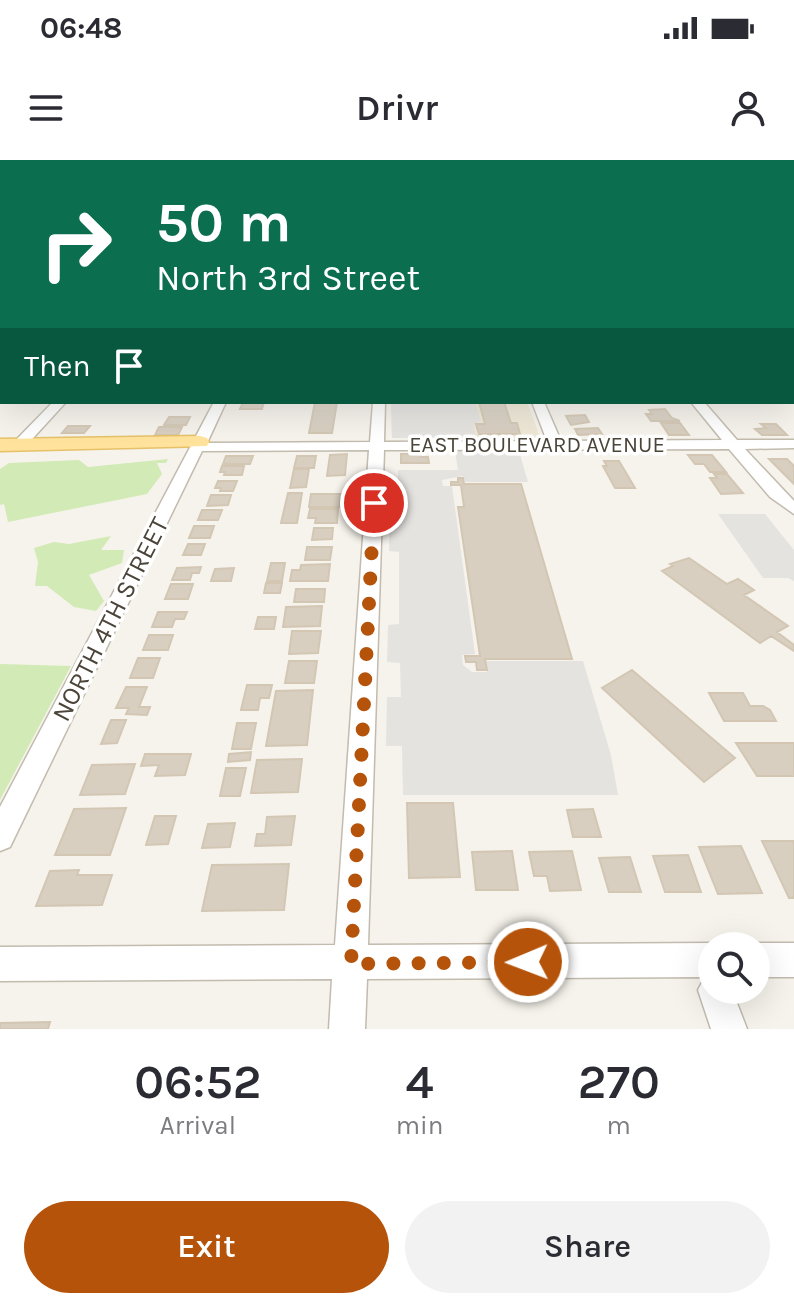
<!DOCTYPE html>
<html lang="en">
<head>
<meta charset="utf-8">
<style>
	:root { --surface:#fff; --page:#f2f2f3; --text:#2b2b33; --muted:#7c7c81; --accent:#b45309 }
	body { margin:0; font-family:Karla,sans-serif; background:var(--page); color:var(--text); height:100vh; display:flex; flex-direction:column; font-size:30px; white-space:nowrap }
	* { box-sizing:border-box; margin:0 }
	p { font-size:26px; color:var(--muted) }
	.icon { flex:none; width:44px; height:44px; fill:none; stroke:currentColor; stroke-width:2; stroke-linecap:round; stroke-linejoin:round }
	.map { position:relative; height:869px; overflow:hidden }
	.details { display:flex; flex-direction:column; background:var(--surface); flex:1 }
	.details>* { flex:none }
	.banner { position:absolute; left:0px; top:0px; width:794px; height:244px; box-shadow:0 8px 32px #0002; background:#0b6e4f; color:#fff; overflow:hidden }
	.buttons { position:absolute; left:698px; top:772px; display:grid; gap:16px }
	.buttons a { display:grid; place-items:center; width:72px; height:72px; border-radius:50%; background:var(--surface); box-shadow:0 8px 32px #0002; font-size:40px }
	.pin { position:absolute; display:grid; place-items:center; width:68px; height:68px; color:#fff; margin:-34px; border:4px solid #fff; border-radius:50%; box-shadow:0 2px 8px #0007 }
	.me { position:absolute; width:88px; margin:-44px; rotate:269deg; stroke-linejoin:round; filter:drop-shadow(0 0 6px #0008) }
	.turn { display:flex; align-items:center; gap:28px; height:168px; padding:0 24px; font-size:36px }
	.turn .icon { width:104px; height:104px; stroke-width:2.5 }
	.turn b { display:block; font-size:56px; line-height:68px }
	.then { display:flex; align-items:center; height:76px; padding:0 24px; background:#0003; gap:16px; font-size:30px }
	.eta { display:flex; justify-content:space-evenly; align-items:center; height:136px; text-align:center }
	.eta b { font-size:48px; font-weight:600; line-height:56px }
	.primary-button { display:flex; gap:16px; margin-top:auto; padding:16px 24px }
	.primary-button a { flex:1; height:92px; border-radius:48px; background:var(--accent); color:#fff; font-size:32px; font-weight:600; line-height:92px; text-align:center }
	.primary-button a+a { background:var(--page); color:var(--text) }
	.status { display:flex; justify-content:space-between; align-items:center; height:56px; padding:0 40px; background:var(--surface); direction:ltr }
	.status svg { height:22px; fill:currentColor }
	header { display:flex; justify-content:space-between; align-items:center; height:104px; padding:0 24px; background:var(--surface); font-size:36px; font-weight:600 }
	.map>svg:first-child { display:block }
	.education { fill:#efe8d6 }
	.green { fill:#d2eab5 }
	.parking { fill:#e5e3e0 }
	.building { fill:#d8cfc1; stroke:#d3c7b4; stroke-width:2 }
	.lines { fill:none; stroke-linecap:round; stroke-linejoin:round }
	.minor-casing { stroke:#c2bbae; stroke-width:3 }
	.major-casing { stroke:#e6c16a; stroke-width:3 }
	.minor { fill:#fff; fill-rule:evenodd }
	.major { fill:#ffe39c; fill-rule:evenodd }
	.route { stroke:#b45309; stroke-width:14; stroke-dasharray:0 25.2 }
	.labels { text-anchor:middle; stroke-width:7; stroke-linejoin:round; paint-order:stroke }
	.far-street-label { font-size:22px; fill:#4b4439; stroke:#fff }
	.street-label { font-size:26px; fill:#4b4439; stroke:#fff }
</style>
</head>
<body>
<div class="status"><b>06:48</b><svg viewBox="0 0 49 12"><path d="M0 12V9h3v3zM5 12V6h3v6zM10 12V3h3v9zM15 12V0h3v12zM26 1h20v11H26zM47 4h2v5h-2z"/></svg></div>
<header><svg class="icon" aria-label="menu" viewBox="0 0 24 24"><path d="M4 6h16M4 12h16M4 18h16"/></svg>Drivr<svg class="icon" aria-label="person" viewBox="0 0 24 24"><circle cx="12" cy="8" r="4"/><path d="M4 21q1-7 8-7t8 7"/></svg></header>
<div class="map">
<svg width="794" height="869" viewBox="0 0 794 869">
	<rect width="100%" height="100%" fill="#f6f3ec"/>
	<!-- education -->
	<path class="education" d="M391 242H527L540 277 392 278Z"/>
	<!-- green -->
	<path class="green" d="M168 299 166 303H157L162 314 147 334 8 362 4 344 0 345V309L9 303 79 300 88 307Z
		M111 376 101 390H124L122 403 89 415 104 441 96 451 74 447 47 426H35L38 402 34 388 54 382 69 384Z
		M0 504 71 506 0 640Z"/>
	<!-- parking -->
	<path class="parking" d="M391 242H475L481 261 473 264 476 277 392 278Z
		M455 291H519L528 322H465L463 316 442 320 443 326H452L475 494 462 495 463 505 472 512H487L486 501H583L611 595 618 635H403L402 586H386L387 537H401L400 503 387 502 388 465 399 464V392L389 391 390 323 398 322V310H458Z
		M718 354H765L794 390V421L788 418H763Z"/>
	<!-- building -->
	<path class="building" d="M243 242H264L262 249H240Z
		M315 242H337L332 273H309Z
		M479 242H504L511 263H517L520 274H479L476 264H485Z
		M665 249 672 258 680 261H651L646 254H652L649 250Z
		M585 255 589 262 571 265 566 256Z
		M169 257H190L186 265H164Z
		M661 263H680L689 275H669Z
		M761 264H776L787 275H762L755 269 766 268Z
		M68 266H90L84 273H62Z
		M159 267H182L178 275H155Z
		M598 268 602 274 578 275 575 269Z
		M347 294 345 315 327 316 330 295Z
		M401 294H420L421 297H428L429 303H401Z
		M688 295H712L726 312H710L704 304H695Z
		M226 296H253L250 304H223Z
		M297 296H316L314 308H294Z
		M769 299H787L794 306V324Z
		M604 301H619L635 328H615L603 306H607Z
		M222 306H244L242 315H224L225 312H220Z
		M294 309H309L306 327 290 328Z
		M714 314H727L743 333 721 334 710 318H717Z
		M458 318H463L464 324H521L572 499H485L487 510H477L476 502H466L465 496H480L458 347H464L461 325H451V322H458Z
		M218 321H237L233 331H220L221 328H215Z
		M288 333H302L297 363H281Z
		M311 334H341L340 347H309Z
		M211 335H231L228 345 207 346Z
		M310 349H338L337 363H315L316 358H308Z
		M202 350H222L218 360H198Z
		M194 366H214L210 378H189Z
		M314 368H333L332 379 312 380Z
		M188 384H205L201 395H183Z
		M307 387H332L330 400H305Z
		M689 398 727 424 738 419 754 430 744 435 788 466 777 472 794 485V491L771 476 760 483 662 411 673 406 670 404Z
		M271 403H285L282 421H267Z
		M330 404 328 421H290L292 410H300L301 405Z
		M201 407 199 413H192L190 420H172L177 408Z
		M234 408 231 421H211L215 409Z
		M266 423H282L280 433H264Z
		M171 424H193L188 439H165Z
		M296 429H325L324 442H294Z
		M322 446 320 466 283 467 286 447Z
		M158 452H187L184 459H175L172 467H152Z
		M258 457H276L274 469H255Z
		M292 471H321L318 493 289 494Z
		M149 475H173L168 490H143Z
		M138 498H160L153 518H130Z
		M289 501H317L314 523H285Z
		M632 510 735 598 704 622 602 528Z
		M247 525H272L269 538H260L258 550H241Z
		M126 527H147L139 547H150L147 555 126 554 129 548H116Z
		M313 530 307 585 266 586 276 531Z
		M709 533H743L750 546H763L770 550 776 561H724Z
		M111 560H126L117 583 101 584Z
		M237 563H256L251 589H232Z
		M736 583H794V616H757Z
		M251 592 250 600 228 602 229 594Z
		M145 594H191L185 615 155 616 159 605 141 606Z
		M302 599 298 632 251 633 257 600Z
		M135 604 125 634 80 635 92 605Z
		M226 608H246L240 636H220Z
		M407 643H453L460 717 409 718Z
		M126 648 110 695H55L74 649Z
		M593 649 601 677H573L567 650Z
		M155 656H176L168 684 146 685Z
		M295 656 291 685 255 686 257 674H265L267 657Z
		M235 663 230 687 202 688 208 664Z
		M762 681H794V738H789Z
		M741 686 762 733 718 734 699 687Z
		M512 691 518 730H476L472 692Z
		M572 691 581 730 550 731 547 716H534L529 692Z
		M688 695 701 732H665L653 696Z
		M630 697 641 732H609L599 698Z
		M289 704 284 750 202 751 212 705Z
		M79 710 77 715H112L102 745 36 746 50 711Z
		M50 862 48 869H0V863Z"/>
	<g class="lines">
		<!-- minor casing -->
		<g class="minor-casing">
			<path id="minor" d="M0 168H2L0 175Z
				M792 191H794V198H792Z
				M0 196H2V202H0Z
				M53 242H66L24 288H14V282Z
				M214 242H226L207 283 370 282 373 242H385L384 282 547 281 532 242H544L561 281 722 280 691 242H704L737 280H794V288L745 289 794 341V354L770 337 729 289 384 290 368 785 712 783 719 786H712V830H732L747 869H711L698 830 705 817 367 819 365 869H329L332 819 0 821V787L335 785 369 290 202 291 10 687 0 691V647Z
				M756 783H794V817H756V786H749Z"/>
		</g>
		<!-- major casing -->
		<g class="major-casing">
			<path id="major" d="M200 276 207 278 209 282 207 286 0 291V279Z"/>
		</g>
		<!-- minor -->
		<use href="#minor" class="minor"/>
		<!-- major -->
		<use href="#major" class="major"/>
	</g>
	<!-- sky -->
	<linearGradient id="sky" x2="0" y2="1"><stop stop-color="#8fc1ec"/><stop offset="0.55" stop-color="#fbfaf6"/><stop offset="1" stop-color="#fbfaf6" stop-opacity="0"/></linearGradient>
	<rect width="794" height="270" fill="url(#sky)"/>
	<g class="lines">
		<!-- route -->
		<path class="route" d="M374 343 351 804 528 802"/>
	</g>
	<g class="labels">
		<!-- far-street labels -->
		<g class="far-street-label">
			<text x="537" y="292">EAST BOULEVARD AVENUE</text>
		</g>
		<!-- street labels -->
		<g class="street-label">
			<text transform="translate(110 459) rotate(-63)" y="9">NORTH 4TH STREET</text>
		</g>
	</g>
</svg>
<div class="buttons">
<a><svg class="icon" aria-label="search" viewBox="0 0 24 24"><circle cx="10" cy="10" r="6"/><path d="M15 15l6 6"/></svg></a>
</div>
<div class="pin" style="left:374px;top:343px;background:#d93025"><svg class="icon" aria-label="arrive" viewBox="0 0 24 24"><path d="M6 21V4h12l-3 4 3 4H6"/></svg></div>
<svg class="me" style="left:528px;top:802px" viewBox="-20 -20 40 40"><circle r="17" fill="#b45309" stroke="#fff" stroke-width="3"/><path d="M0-11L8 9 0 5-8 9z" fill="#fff"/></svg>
<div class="banner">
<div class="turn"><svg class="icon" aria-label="right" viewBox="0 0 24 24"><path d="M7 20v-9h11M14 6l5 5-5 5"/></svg><div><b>50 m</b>North 3rd Street</div></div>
<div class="then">Then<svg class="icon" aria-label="arrive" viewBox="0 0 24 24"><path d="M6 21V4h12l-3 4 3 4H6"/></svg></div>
</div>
</div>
<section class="details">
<div class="eta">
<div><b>06:52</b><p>Arrival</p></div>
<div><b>4</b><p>min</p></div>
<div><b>270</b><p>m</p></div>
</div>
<div class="primary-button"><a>Exit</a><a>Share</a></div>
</section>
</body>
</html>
